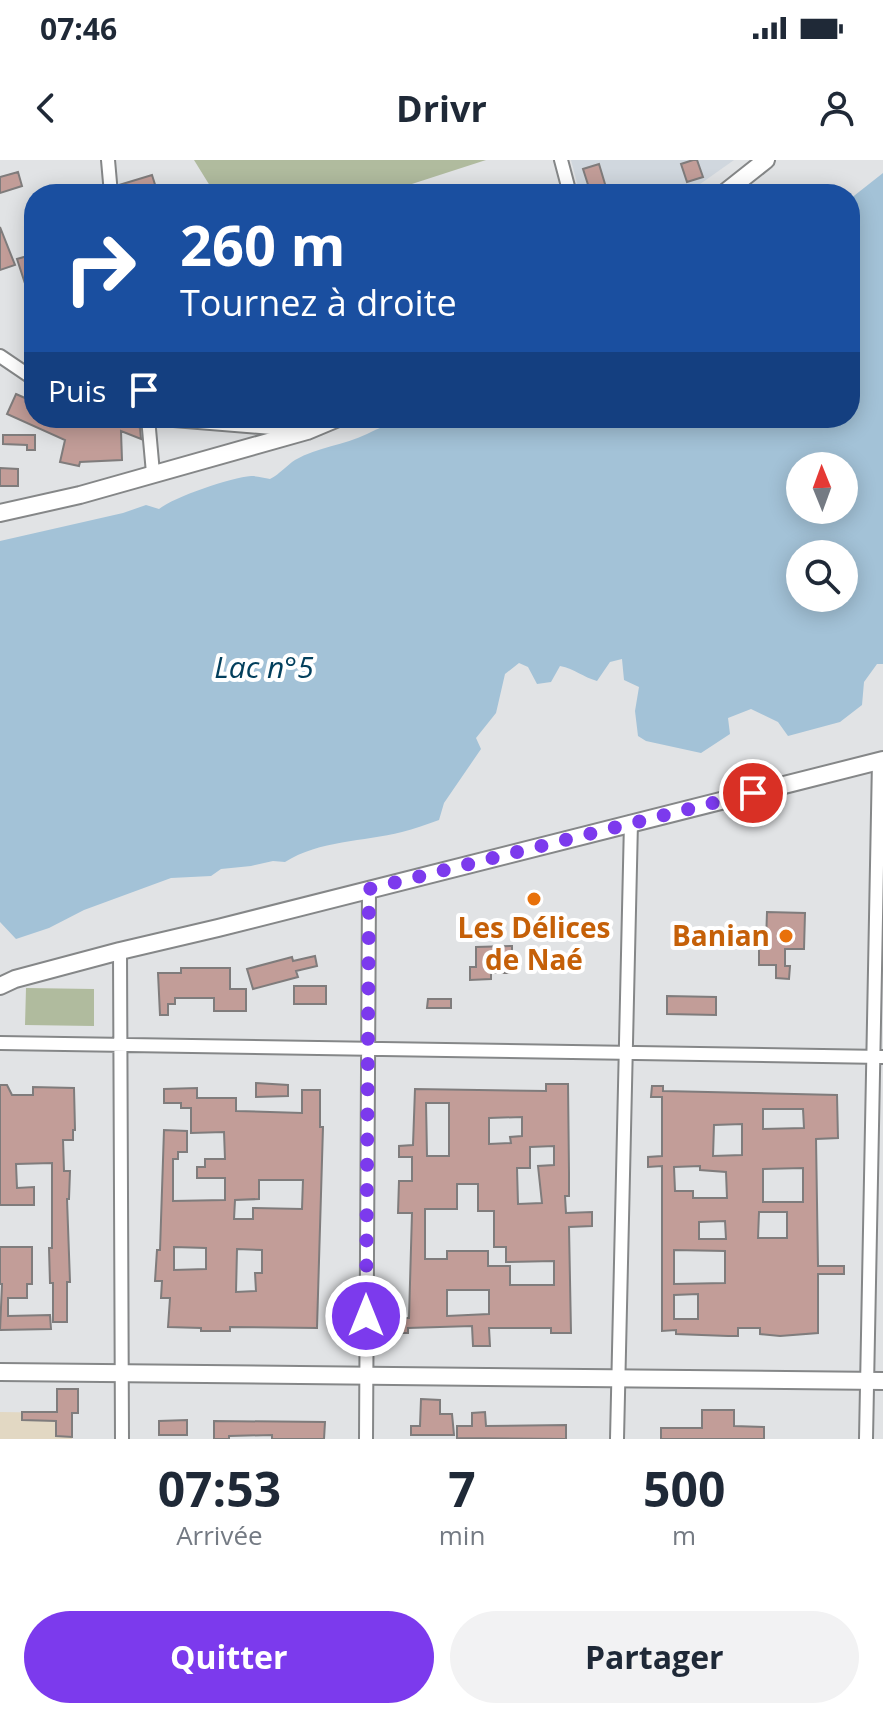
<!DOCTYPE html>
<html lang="fr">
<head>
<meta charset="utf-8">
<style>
	:root { --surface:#fff; --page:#f2f2f3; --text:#1f2937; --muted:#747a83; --accent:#7c3aed }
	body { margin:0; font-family:"Open Sans",sans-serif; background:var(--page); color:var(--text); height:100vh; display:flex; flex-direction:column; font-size:30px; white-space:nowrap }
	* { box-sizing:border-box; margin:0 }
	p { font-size:26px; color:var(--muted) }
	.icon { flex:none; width:44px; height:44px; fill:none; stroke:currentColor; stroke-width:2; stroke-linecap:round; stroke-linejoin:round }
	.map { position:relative; height:1279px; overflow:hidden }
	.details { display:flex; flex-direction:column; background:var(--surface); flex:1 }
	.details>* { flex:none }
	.top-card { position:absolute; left:24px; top:24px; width:836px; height:244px; border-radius:32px; box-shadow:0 4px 20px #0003; background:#1a4fa0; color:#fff; overflow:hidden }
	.needle { width:52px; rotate:359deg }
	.buttons { position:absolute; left:786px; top:292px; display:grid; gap:16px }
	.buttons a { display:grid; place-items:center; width:72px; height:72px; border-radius:50%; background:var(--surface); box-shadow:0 4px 20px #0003; font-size:40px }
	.pin { position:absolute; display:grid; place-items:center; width:68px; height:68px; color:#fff; margin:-34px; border:4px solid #fff; border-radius:50%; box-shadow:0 2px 8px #0007 }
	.me { position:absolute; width:88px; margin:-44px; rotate:0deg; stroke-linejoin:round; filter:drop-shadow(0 0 6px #0008) }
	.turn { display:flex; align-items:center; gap:28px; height:168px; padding:0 24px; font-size:36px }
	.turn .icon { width:104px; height:104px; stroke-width:2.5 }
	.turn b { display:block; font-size:56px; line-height:68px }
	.then { display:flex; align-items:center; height:76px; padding:0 24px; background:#0003; gap:16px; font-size:30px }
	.eta { display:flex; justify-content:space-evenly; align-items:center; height:136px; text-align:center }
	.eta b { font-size:48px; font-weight:700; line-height:56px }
	.button { display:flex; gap:16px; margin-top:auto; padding:16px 24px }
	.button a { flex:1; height:92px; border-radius:48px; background:var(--accent); color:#fff; font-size:32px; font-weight:700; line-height:92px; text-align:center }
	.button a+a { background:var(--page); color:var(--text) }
	.status { display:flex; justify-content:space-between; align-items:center; height:56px; padding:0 40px; background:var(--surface); direction:ltr }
	.status svg { height:22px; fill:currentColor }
	header { display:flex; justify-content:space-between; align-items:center; height:104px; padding:0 24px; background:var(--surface); font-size:36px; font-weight:700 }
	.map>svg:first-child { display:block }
	.built { fill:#d0d7de }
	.education { fill:#e2d8c3 }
	.green { fill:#b0bb9e }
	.water { fill:#a3c2d7; fill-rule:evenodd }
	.building { fill:#c29d98; stroke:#7f7c7c; stroke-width:2; fill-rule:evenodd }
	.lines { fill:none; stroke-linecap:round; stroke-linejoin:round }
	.minor-casing { stroke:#858788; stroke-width:16 }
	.tertiary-casing { stroke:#858788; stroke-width:20 }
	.minor { stroke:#fff; stroke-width:12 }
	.tertiary { stroke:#fff; stroke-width:16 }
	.route { stroke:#7c3aed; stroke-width:14; stroke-dasharray:0 25.2 }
	.food-dot { fill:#e8710a; stroke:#fff; stroke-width:3 }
	.labels { text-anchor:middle; stroke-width:8; stroke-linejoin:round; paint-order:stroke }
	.food-label { font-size:28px; font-weight:bold; fill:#c56008; stroke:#fff }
	.water-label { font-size:30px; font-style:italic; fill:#023f5c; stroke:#fff }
</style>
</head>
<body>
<div class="status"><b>07:46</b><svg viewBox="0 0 49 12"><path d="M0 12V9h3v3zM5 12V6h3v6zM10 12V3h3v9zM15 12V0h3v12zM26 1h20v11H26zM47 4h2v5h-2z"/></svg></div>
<header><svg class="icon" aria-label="back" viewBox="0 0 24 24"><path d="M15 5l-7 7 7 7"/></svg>Drivr<svg class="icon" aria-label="person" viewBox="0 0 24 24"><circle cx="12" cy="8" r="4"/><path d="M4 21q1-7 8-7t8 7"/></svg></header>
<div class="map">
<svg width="883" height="1279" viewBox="0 0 883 1279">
	<rect width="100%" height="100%" fill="#e1e3e5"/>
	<!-- built -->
	<path class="built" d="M571 0H734L686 34H580Z"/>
	<!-- education -->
	<path class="education" d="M0 1252 72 1253V1279H0Z"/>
	<!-- green -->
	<path class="green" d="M194 0H486L381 34H215Z
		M26 828 94 829V866L25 865Z"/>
	<!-- water -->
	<path class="water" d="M883 13V504H877L864 522 862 545 840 562 788 576 778 562 751 549 728 558 730 574 701 593 646 581 638 576 635 551 639 527 624 520 622 499 610 502 597 521C583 517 575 509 560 506L551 522 537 524 528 507 519 503 505 514 496 553 476 578 481 589 444 643 439 660C427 664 414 669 402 672 363 682 320 680 285 702L273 701 251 706 221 709 211 716 171 718 84 750 49 768 16 779 0 762V381L123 353 146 345 159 349C174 337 232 317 251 316 257 316 264 318 270 319 280 314 287 305 295 300 318 287 344 285 367 274 379 268 393 262 407 260L850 258V39ZM800 306H844V350H800ZM800 394H844V438H800Z"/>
	<!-- building -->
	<path class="building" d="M693 0H697L703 17 687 22 681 4Z
		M599 4 608 34H591L583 9Z
		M18 12 22 26 0 33V17Z
		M152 15 158 34H120L119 25Z
		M0 67 15 105 0 110Z
		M34 94V145H32L17 99Z
		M16 234 34 242V258H111L130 262 140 268 141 279 121 271 122 300 80 302 79 306 60 302 65 280 7 254Z
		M3 275H35V290H27V285L3 284Z
		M0 308 18 309V326H0Z
		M767 752 805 753 804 789H785V806H790L789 819 776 818V805H759V782H766Z
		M512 786V813H491V819L470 820V807H476V787Z
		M315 796 317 806 296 811 298 817 253 829 247 809 292 797 293 801Z
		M181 808H230V829H246V851H214V838H175V844H168V855H160L158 813H181Z
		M294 826H326V844H294Z
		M667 836 716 837V855L667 854Z
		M428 839H451V848H427Z
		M256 923 288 925V936L256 937Z
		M546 924H568L569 1012V1036H565L566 1053 592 1052V1066L569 1067 571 1173H551V1168H489L490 1186H473L472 1166 408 1168V1173H394V1158H409L412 1053H398L399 1021H412V997H399V986L413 985 415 929 546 931ZM426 943H449V996H427ZM522 957V976L510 977 511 983 489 984V958ZM554 986V1005L538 1006 542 1043 518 1044 517 1008H530V987ZM457 1024H478V1051H494V1087H506V1102L554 1101V1125H510V1106H488V1091H447V1099H425V1049H457ZM447 1130H489V1154L447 1156Z
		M0 925H7L12 935H33V927L74 928 75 970H73V980H63L64 1011H70L69 1039H67L70 1122H67V1162H53V1123H50L49 1088H52V1003L16 1004 17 1028 34 1027V1045H0Z
		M652 926H663V931L837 935 838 978 816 979 818 1106H844V1114H818V1173L780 1176 760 1174V1168H738V1176H728L676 1174V1170L662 1171V1006L648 1007V997L662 996V937H651ZM763 949H803L804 968 763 969ZM742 964V995L713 996 714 965ZM700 1006V1010L726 1012 727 1038H693V1031H675L674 1007ZM803 1008V1042H763V1009ZM759 1052H787V1078H758ZM725 1061 726 1079H699V1062ZM674 1090 725 1091V1123L674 1124ZM698 1134V1159H674V1135Z
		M197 928V938H236V951L302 953V930H320V967H323L317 1168 230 1167V1171H201V1168L168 1167 170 1138H161L162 1121H155L157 1090H160L164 970 187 971V992H178V999H173V1041L225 1040V1018H197V1007H205V999H225L224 972 191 973V948H181V943H164V929ZM259 1020H303L302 1049 253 1048V1059H234L235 1040 259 1039ZM174 1087 206 1088V1109L174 1110ZM237 1089 262 1090V1113H255L256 1131 236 1132Z
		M0 1087H32V1124H27V1138H8V1156L50 1155 51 1169 0 1170 2 1124H0Z
		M57 1229H78V1253H72V1277L56 1276V1261L22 1260V1252H57Z
		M421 1239 440 1240V1254H452L454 1275H411V1266H420Z
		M702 1250H734V1266L764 1267V1279H661V1268H702Z
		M485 1252 486 1266 566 1265V1279L457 1278V1266H472V1253Z
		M187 1260V1275H159V1261Z
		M214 1261 325 1262 324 1279H272V1275L229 1276V1279H214Z"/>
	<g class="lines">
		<!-- minor casing -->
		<g class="minor-casing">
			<path id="minor" d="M108 0 111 34
				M561 0 570 34
				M0 196 34 219
				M148 258 153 313
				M149 258 296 270
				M120 791 122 1279
				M0 883 883 897
				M366 1279 369 729
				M617 1279 631 662
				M866 1279 879 601"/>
		</g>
		<!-- tertiary casing -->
		<g class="tertiary-casing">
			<path id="tertiary" d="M723 34 766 0
				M0 353 80 335 307 271 338 258
				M0 826 15 819 120 791 218 768 883 600
				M0 1212 883 1221"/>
		</g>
		<!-- minor -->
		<use href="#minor" class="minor"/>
		<!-- tertiary -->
		<use href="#tertiary" class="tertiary"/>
	</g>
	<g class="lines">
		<!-- route -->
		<path class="route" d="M366 1156 369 729 753 633"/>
	</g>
	<!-- markers -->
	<g class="food-dot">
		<circle cx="534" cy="739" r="8"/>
		<circle cx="786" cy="776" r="8"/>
	</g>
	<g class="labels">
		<!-- food labels -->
		<g class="food-label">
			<text x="534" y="778">Les Délices<tspan x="534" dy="32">de Naé</tspan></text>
			<text x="770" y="786" text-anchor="end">Banian</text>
		</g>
		<!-- water labels -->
		<g class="water-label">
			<text x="264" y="518">Lac n°5</text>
		</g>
	</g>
</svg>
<div class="buttons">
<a><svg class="needle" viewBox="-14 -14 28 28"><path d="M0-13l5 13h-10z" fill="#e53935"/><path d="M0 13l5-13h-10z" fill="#747a83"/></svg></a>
<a><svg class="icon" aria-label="search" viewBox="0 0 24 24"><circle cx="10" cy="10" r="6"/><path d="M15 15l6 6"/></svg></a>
</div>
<div class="pin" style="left:753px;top:633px;background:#d93025"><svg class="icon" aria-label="arrive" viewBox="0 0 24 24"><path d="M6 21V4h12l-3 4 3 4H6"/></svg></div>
<svg class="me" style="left:366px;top:1156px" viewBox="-20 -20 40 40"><circle r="17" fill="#7c3aed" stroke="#fff" stroke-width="3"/><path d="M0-11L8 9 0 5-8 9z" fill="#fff"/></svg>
<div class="top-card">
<div class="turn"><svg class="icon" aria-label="right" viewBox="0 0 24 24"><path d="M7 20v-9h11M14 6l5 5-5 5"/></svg><div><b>260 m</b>Tournez à droite</div></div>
<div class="then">Puis<svg class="icon" aria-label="arrive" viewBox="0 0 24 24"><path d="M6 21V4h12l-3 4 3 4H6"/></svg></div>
</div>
</div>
<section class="details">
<div class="eta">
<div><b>07:53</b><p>Arrivée</p></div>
<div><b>7</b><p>min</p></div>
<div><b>500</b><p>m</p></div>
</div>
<div class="button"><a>Quitter</a><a>Partager</a></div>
</section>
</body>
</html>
